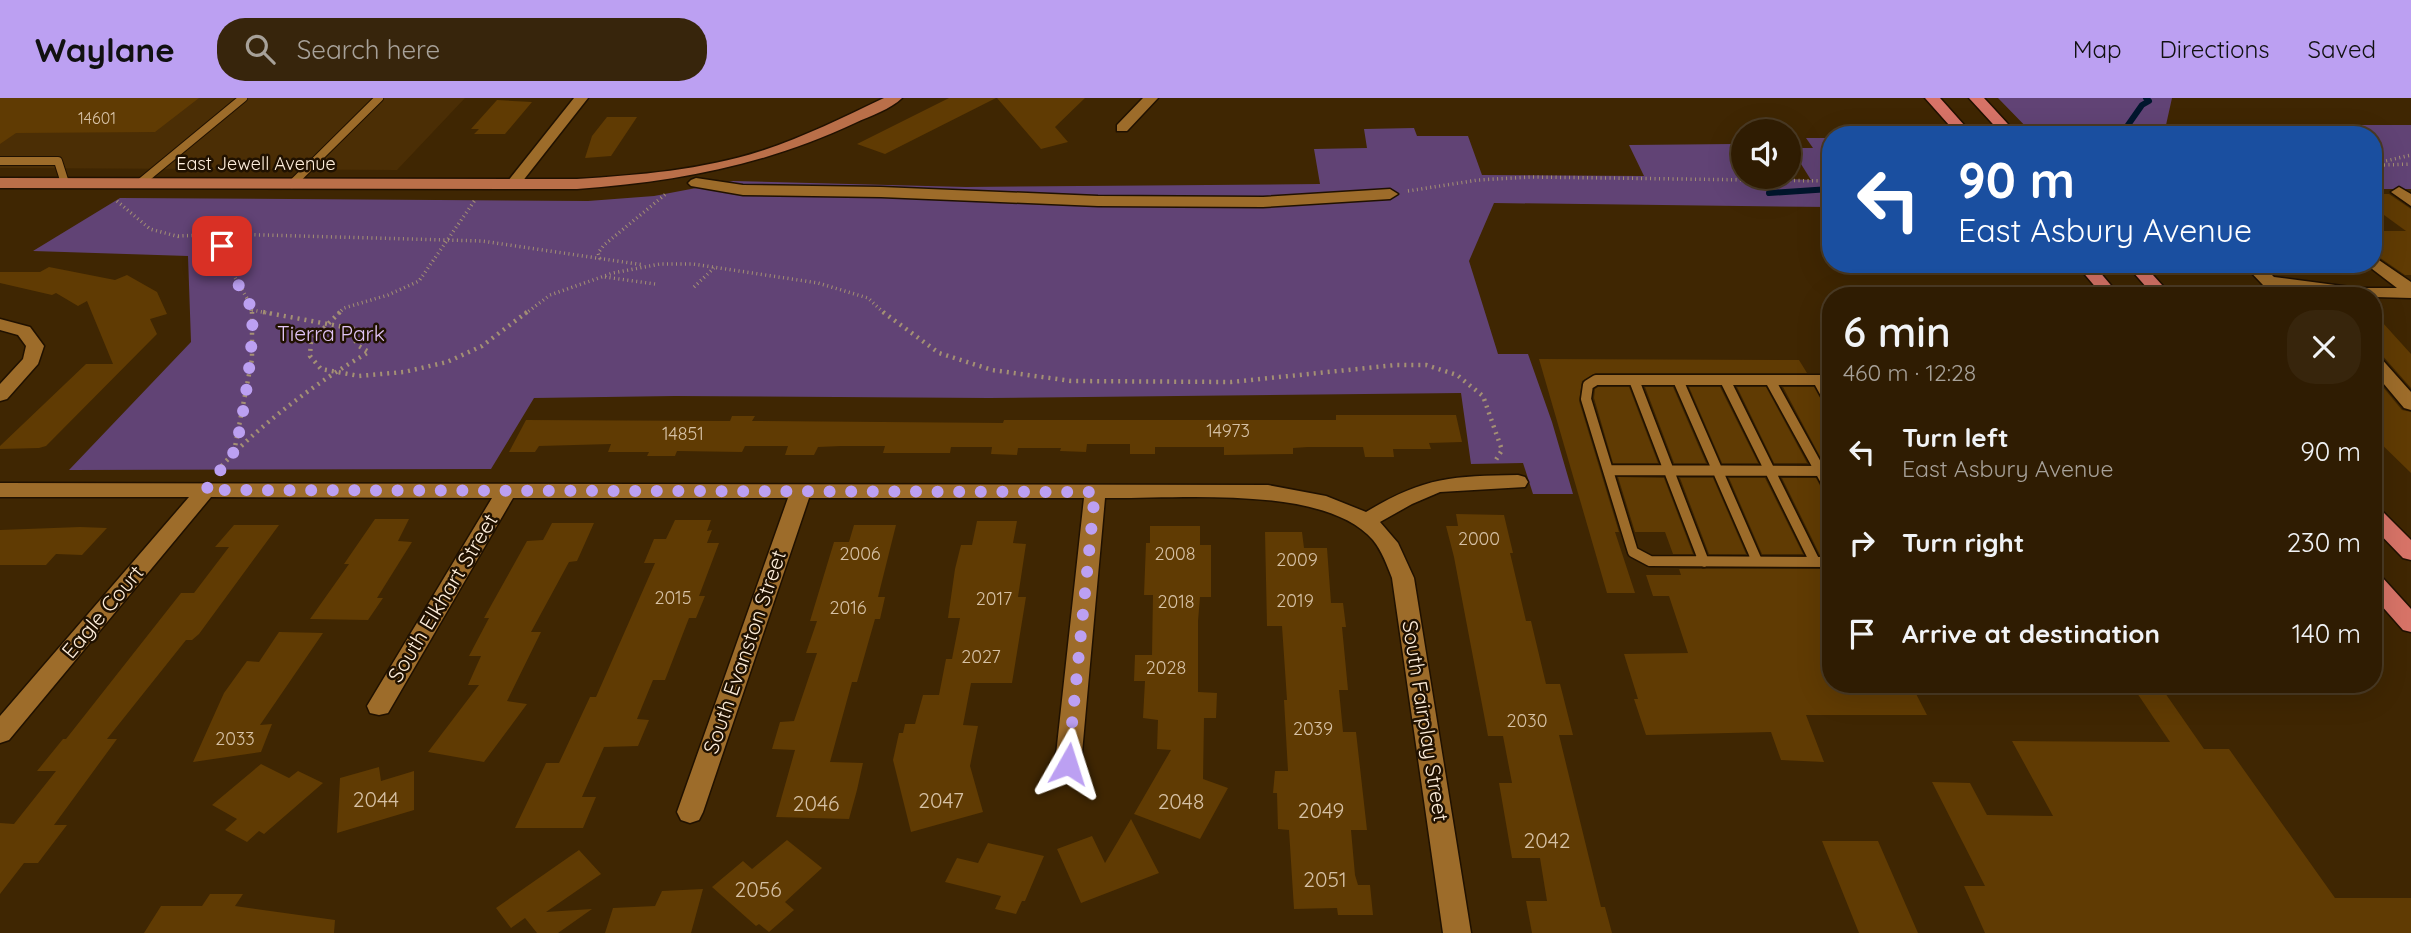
<!DOCTYPE html>
<html lang="en">
<head>
<meta charset="utf-8">
<style>
	:root { --surface:#2f1c02; --page:#37250c; --text:#f1f3f6; --muted:#a7a199; --line:#4a3a24; --accent:#bca0f2 }
	body { margin:0; font-family:Quicksand,sans-serif; background:var(--page); color:var(--text); height:100vh; display:flex; flex-direction:column; font-size:26px; white-space:nowrap }
	* { box-sizing:border-box; margin:0 }
	p { font-size:23px; color:var(--muted) }
	.icon { flex:none; width:38px; height:38px; fill:none; stroke:currentColor; stroke-width:2; stroke-linecap:round; stroke-linejoin:round }
	.map { position:relative; flex:1; overflow:hidden }
	.details { position:absolute; left:1822px; top:189px; width:560px; height:406px; display:flex; flex-direction:column; background:var(--surface); border-radius:28px; box-shadow:0 7px 28px #0002,0 0 0 2px var(--line) }
	.details>* { flex:none }
	.guide { position:absolute; left:1822px; top:28px; width:560px; height:147px; border-radius:28px; box-shadow:0 7px 28px #0002,0 0 0 2px var(--line); background:#1a4fa0; color:#fff; overflow:hidden }
	.tools { position:absolute; left:1731px; top:21px; display:grid; gap:14px }
	.tools a { display:grid; place-items:center; width:70px; height:70px; border-radius:50%; background:var(--surface); box-shadow:0 7px 28px #0002,0 0 0 2px var(--line); font-size:35px }
	.pin { position:absolute; display:grid; place-items:center; width:60px; height:60px; color:#fff; margin:-30px; border-radius:14px; box-shadow:0 4px 10px #0006 }
	.me { position:absolute; width:77px; margin:-38px; rotate:6deg; stroke-linejoin:round; filter:drop-shadow(0 0 5px #0008) }
	.turn { display:flex; align-items:center; gap:24px; height:147px; padding:0 21px; font-size:32px }
	.turn .icon { width:91px; height:91px; stroke-width:2.5 }
	.turn b { display:block; font-size:49px; line-height:60px }
	.round { display:grid; place-items:center; flex:none; width:74px; height:74px; border-radius:28px; background:var(--page) }
	.headline { display:flex; align-items:center; justify-content:space-between; height:119px; padding:0 21px }
	h1 { font-size:42px; font-weight:600; line-height:52px }
	ul { padding:0; list-style:none }
	li { display:flex; align-items:center; gap:21px; height:91px; padding:0 21px }
	li div { flex:1 }
	li b { display:block; font-size:26px }
	li em { font-style:normal }
	header { display:flex; align-items:center; gap:42px; box-sizing:border-box; height:98px; padding:0 35px; background:var(--accent); color:#111 }
	header strong { font-size:33px }
	nav { display:flex; gap:38px; margin-inline-start:auto; font-size:24px }
	.search { width:490px; height:63px; background:var(--page); display:flex; align-items:center; gap:18px; box-sizing:border-box; padding:0 24px; border-radius:28px; color:var(--muted); font-size:26px }
	.map>svg:first-child { display:block }
	.built { fill:#4b2e05 }
	.green { fill:#614375 }
	.lines { fill:none; stroke-linecap:round; stroke-linejoin:round }
	.stream { stroke:#00162d; stroke-width:6 }
	.building { fill:#603b03 }
	.lane-far1-casing { stroke:#201100; stroke-width:10 }
	.lane-casing { stroke:#201100; stroke-width:13 }
	.street-casing { stroke:#201100; stroke-width:3 }
	.secondary-casing { stroke:#201100; stroke-width:3 }
	.primary-casing { stroke:#201100; stroke-width:3 }
	.path-far1 { stroke:#a49074; stroke-width:3.5; stroke-dasharray:1 3.5; stroke-linecap:butt }
	.path { stroke:#a49074; stroke-width:4.5; stroke-dasharray:2 5; stroke-linecap:butt }
	.lane-far1 { stroke:#9d6c2a; stroke-width:8 }
	.lane { stroke:#9d6c2a; stroke-width:10 }
	.street { fill:#9d6c2a; fill-rule:evenodd }
	.secondary { fill:#ba6f49; fill-rule:evenodd }
	.primary { fill:#d77367; fill-rule:evenodd }
	.route { stroke:#bca0f2; stroke-width:12; stroke-dasharray:0 21.6 }
	.labels { text-anchor:middle; stroke-width:5; stroke-linejoin:round; paint-order:stroke }
	.far-number-label { font-size:16px; fill:#d6c1a5 }
	.far-street-label { font-size:18px; fill:#feeedb; stroke:#201100 }
	.number-label { font-size:18px; fill:#d6c1a5 }
	.park-label { font-size:21px; fill:#e0c4f6; stroke:#201100 }
	.street-label { font-size:21px; fill:#feeedb; stroke:#201100 }
	.near-number-label { font-size:21px; fill:#d6c1a5 }
</style>
</head>
<body>
<header>
<strong>Waylane</strong>
<div class="search"><svg class="icon" aria-label="search" viewBox="0 0 24 24"><circle cx="10" cy="10" r="6"/><path d="M15 15l6 6"/></svg>Search here</div>
<nav><a>Map</a><a>Directions</a><a>Saved</a></nav>
</header>
<div class="map">
<svg width="2411" height="835" viewBox="0 0 2411 835">
	<rect width="100%" height="100%" fill="#3f2602"/>
	<!-- built -->
	<path class="built" d="M0 0H465L397 72 0 70Z"/>
	<!-- green -->
	<path class="green" d="M1998 0H2172L2166 27H2411V91H2373V37H2034Z
		M1414 30 1417 38H1468L1482 77 1644 78 1629 47 1733 46 1743 62V79L1811 82 1791 50H1813L1806 40H1830V109L1494 105 1469 163 1498 256H1528L1552 324 1573 396H1533L1523 365 1471 366 1461 295 989 300 675 298 534 300 491 371 69 372 191 244 188 158 33 153 120 100 588 103 654 98 733 83 966 89 1320 86 1314 51 1367 50 1364 31Z"/>
	<g class="lines">
		<!-- stream -->
		<path class="stream" d="M2121 37 2142 7 2149 3 2146 0
			M1769 95 1830 91"/>
	</g>
	<!-- building -->
	<path class="building" d="M0 0H199L155 34 16 35 0 46Z
		M949 0H996L885 56 857 46Z
		M997 0H1085L1055 29 1068 44 1041 51Z
		M497 2 532 4 505 36H474L479 31H471Z
		M607 19H637L611 58 585 60 592 38Z
		M2373 96H2389L2411 111V177H2405L2373 155V133H2406L2373 109Z
		M49 169 115 182 127 177 157 194 167 216 150 221 157 236 46 348 39 350 0 351V348L86 266H113L87 203 78 208 56 195 52 197 0 185V174H40Z
		M2373 214 2411 256V290L2381 256 2373 255Z
		M1539 261 1799 262 1807 275H1596L1582 283 1579 303 1619 434H1615L1635 495H1607Z
		M2373 277 2402 312 2411 314V375L2373 338Z
		M1598 289H1629L1658 365H1613L1594 300 1595 291Z
		M1645 289H1673L1706 365H1674Z
		M1689 289H1720L1758 365H1722Z
		M1737 289H1766L1807 365H1774Z
		M1783 289H1814L1830 318V366H1824Z
		M1336 317H1456L1462 344 1429 345 1431 351H1393L1394 359H1365L1363 349H1308L1293 350V356L1224 357V349H1155V356H1130V346H1087L1086 354 1060 353 1061 350H1018L1017 357 991 356 992 349H951L950 355H883L885 348H841L818 349 814 357H785L788 348H745L742 354 677 353 675 358H647L649 354H608L611 346 539 348 535 354H509L526 322 730 323 732 318H755L752 323 1003 325 1004 322H1336Z
		M1618 379 1664 380 1693 456H1673L1665 434H1635Z
		M1680 380H1713L1746 456H1709Z
		M1729 380H1765L1803 456H1762Z
		M1782 380H1816L1824 395 1830 398V457H1820Z
		M1456 416 1504 417 1513 455H1510L1526 523H1531L1546 586H1560L1573 637H1559L1601 809H1605L1612 835H1532L1526 803H1547L1540 760H1512L1499 685H1512L1503 638H1488L1454 459 1446 428H1458Z
		M375 421H409L398 443 412 444 377 500H383L368 522 310 521 349 466H344Z
		M675 422H711L707 433 712 432 707 445H719L699 498H705L696 520H689L665 582H653L637 621 649 622 638 648 604 649 582 699H596L583 730H515L546 665H559L590 599H596L655 465H644L654 441H666Z
		M977 423H1017L1013 445 1026 446 1018 499H1026L1012 585H971L963 627 978 628 970 668 983 714 911 734 893 662 899 635H903L905 626H915L923 597H939L946 561H952L960 520H948L955 471 961 447H972Z
		M552 425H594L577 463 569 464 531 534H541L507 603 527 606 484 664 428 654 479 587H468L481 558H469L489 520H484L527 443 543 442Z
		M234 427H279L199 536 192 542H186L107 641H117L54 727H67L38 765H24L0 796V725L14 726 56 673H37L63 641H66L181 495H194L229 449H215Z
		M854 427H896L878 499H885L880 521H875L857 584H852L830 664 863 665 857 692 849 721 776 719 795 652 772 651 780 624 794 623 817 555H806L817 523H810L834 444H849Z
		M1150 428H1200V447H1211V499H1200L1198 523V594L1217 595 1216 620H1204L1203 681 1228 690 1200 741 1134 716 1171 652 1157 651 1158 622 1143 620 1145 583H1134L1135 557H1152L1153 497H1144L1146 445H1150Z
		M80 429 107 430 82 457 56 456 46 467H0V432Z
		M1265 434H1302L1304 450H1327L1331 505H1343L1346 529H1342L1348 592H1339L1343 634H1356L1367 732H1351L1355 777 1358 787H1370L1373 817H1338L1337 810 1294 811 1289 732 1278 731 1277 695H1273L1275 673H1288L1284 602H1287L1282 528H1267Z
		M1679 471H1830V586H1911L1927 617H1806L1824 664 1781 662 1771 634 1646 637 1634 601H1638L1624 556 1688 555 1669 498H1653L1646 477H1681Z
		M279 534 323 535 260 627 272 626 261 654 193 664 224 595 247 563 259 564Z
		M2135 592H2163L2204 651H2229L2335 800H2411V835H1985L1964 788H1985L1932 684 1970 685 1987 717 2053 718 2012 643 2170 644Z
		M261 666 289 680 298 673 323 685 264 736 259 733 247 744 225 732 237 721 212 707Z
		M379 669 381 683 414 673V712L337 735 340 680Z
		M1131 721 1159 775 1081 805 1057 751 1092 738 1105 765Z
		M787 742 822 770 785 804 794 812 769 834 759 826 756 828 712 789 743 763 752 771Z
		M1822 743H1878L1918 835H1859Z
		M988 745 1044 758 1025 803H1022L1016 816 995 811 1001 798 945 784 957 760 978 765Z
		M579 752 601 776 546 814 592 811 558 835H537L525 820 511 830 496 810Z
		M703 791 691 835H605L613 810 655 808 662 793Z
		M210 796H243L235 808 335 822 334 835H144L161 808H202Z"/>
	<g class="lines">
		<!-- lane-far1 casing -->
		<g class="lane-far1-casing">
			<path id="lane-far1" d="M0 63H58L65 85
				M140 85 243 0
				M292 86 379 0"/>
		</g>
		<!-- lane casing -->
		<g class="lane-casing">
			<path id="lane" d="M1634 282 1704 464
				M1678 282 1757 463
				M1725 282 1814 462
				M1770 282 1830 391
				M1818 282 1830 304
				M1830 282H1596L1588 287 1586 301 1633 454 1650 463 1830 464
				M1608 372 1830 373"/>
		</g>
		<!-- street casing -->
		<g class="street-casing">
			<path id="street" d="M574 0H588L518 89H508L505 86 508 83Z
				M1143 0H1158L1127 33H1117V27Z
				M696 80 743 87 881 89 1098 98 1263 99 1390 91 1398 96 1390 101 1263 109 1098 108 881 99 743 97 691 88 688 85 691 82Z
				M2399 89 2411 96V108L2391 94Z
				M2373 158 2411 184V200L2340 198 2269 188 2263 187 2243 166H2261L2274 179 2358 190H2397L2367 167 2373 166Z
				M0 221 30 229 44 248 38 266 7 301 0 303V286L23 261 26 248 18 237 0 232Z
				M2373 257 2379 258 2411 294V312L2404 310 2373 273Z
				M1518 377 1525 379 1528 384 1525 389 1440 394 1412 406 1380 424 1398 445 1414 480 1471 835H1443L1392 480C1387 467 1382 453 1373 442 1325 386 1175 401 1105 400L1081 666 1077 673 1068 676 1059 673 1055 666 1084 400H809L703 714 699 722 690 725 681 722 677 714 788 400H513L388 615 379 617 370 615 367 608 492 400 211 399 9 642 0 645V618L189 399H0V385L1268 387 1326 398 1366 414C1424 379 1452 378 1518 377Z"/>
		</g>
		<!-- secondary casing -->
		<g class="secondary-casing">
			<path id="secondary" d="M884 0H902C891 11 870 18 855 25 766 67 675 84 577 91L0 90V80L577 81C639 77 702 72 761 53 804 39 844 19 884 0Z"/>
		</g>
		<!-- primary casing -->
		<g class="primary-casing">
			<path id="primary" d="M1925 0H1940L1973 37H1958Z
				M1969 0H1984L2018 37H2003Z
				M2076 166H2093L2120 198H2103Z
				M2126 166H2143L2172 198H2154Z
				M2373 409 2380 411 2411 442V462L2403 460 2373 429Z
				M2373 476 2381 478 2411 511V534L2403 532 2373 498Z"/>
		</g>
		<!-- path-far1 -->
		<path class="path-far1" d="M2373 66 2411 57
			M2384 67 2411 66
			M1408 93 1478 82 1531 79 1830 83
			M117 103 150 131 180 139
			M178 138 227 136 482 143 644 167
			M196 140 217 143 222 148 226 164 248 202 252 216
			M600 161 598 155 604 147 667 95
			M605 179 655 186
			M694 189 714 170
			M252 212 272 216
			M338 216 344 210 388 197 419 183 475 102
			M525 216 550 197 613 175 660 166H693L818 185 868 200 885 216"/>
		<!-- path -->
		<path class="path" d="M340 214 311 243 310 258 321 271 359 278 404 274 447 264 482 248 527 214
			M883 214 939 255 992 272 1071 283 1231 284 1396 267H1426L1457 277 1483 298 1502 352 1494 365
			M234 354 252 261V214
			M217 373C256 329 318 283 369 254L357 247 354 239 360 232 263 214"/>
		<!-- lane-far1 -->
		<use href="#lane-far1" class="lane-far1"/>
		<!-- lane -->
		<use href="#lane" class="lane"/>
		<!-- street -->
		<use href="#street" class="street"/>
		<!-- secondary -->
		<use href="#secondary" class="secondary"/>
		<!-- primary -->
		<use href="#primary" class="primary"/>
	</g>
	<g class="lines">
		<!-- route -->
		<path class="route" d="M222 148C222 171 244 189 251 210 257 229 242 334 234 353 231 361 212 381 206 392L1095 394 1068 666"/>
	</g>
	<g class="labels">
		<!-- far-number labels -->
		<g class="far-number-label">
			<text x="97" y="26">14601</text>
		</g>
		<!-- far-street labels -->
		<g class="far-street-label">
			<text x="256" y="72">East Jewell Avenue</text>
		</g>
		<!-- number labels -->
		<g class="number-label">
			<text x="1228" y="339">14973</text>
			<text x="683" y="342">14851</text>
			<text x="1479" y="447">2000</text>
			<text x="860" y="462">2006</text>
			<text x="1175" y="462">2008</text>
			<text x="1297" y="468">2009</text>
			<text x="673" y="506">2015</text>
			<text x="994" y="507">2017</text>
			<text x="1295" y="509">2019</text>
			<text x="1176" y="510">2018</text>
			<text x="848" y="516">2016</text>
			<text x="981" y="565">2027</text>
			<text x="1166" y="576">2028</text>
			<text x="1527" y="629">2030</text>
			<text x="1313" y="637">2039</text>
			<text x="235" y="647">2033</text>
		</g>
		<!-- park labels -->
		<g class="park-label">
			<text x="331" y="243">Tierra Park</text>
		</g>
		<!-- street labels -->
		<g class="street-label">
			<text transform="translate(443 500) rotate(-59)" y="7">South Elkhart Street</text>
			<text transform="translate(103 514) rotate(-50)" y="7">Eagle Court</text>
			<text transform="translate(745 554) rotate(-71)" y="7">South Evanston Street</text>
			<text transform="translate(1425 623) rotate(81)" y="7">South Fairplay Street</text>
		</g>
		<!-- near-number labels -->
		<g class="near-number-label">
			<text x="376" y="709">2044</text>
			<text x="941" y="710">2047</text>
			<text x="1181" y="711">2048</text>
			<text x="816" y="713">2046</text>
			<text x="1321" y="720">2049</text>
			<text x="1547" y="750">2042</text>
			<text x="1325" y="789">2051</text>
			<text x="758" y="799">2056</text>
		</g>
	</g>
</svg>
<div class="tools">
<a><svg class="icon" aria-label="sound" viewBox="0 0 24 24"><path d="M4 9h4l5-4v14l-5-4H4zM17 9q2 3 0 6"/></svg></a>
</div>
<div class="pin" style="left:222px;top:148px;background:#d93025"><svg class="icon" aria-label="arrive" viewBox="0 0 24 24"><path d="M6 21V4h12l-3 4 3 4H6"/></svg></div>
<svg class="me" style="left:1068px;top:666px" viewBox="-20 -20 40 40"><path d="M0-17L14 15 0 8-14 15z" fill="#bca0f2" stroke="#fff" stroke-width="4"/></svg>
<div class="guide">
<div class="turn"><svg class="icon" aria-label="left" viewBox="0 0 24 24"><path d="M17 20v-9H6M10 6l-5 5 5 5"/></svg><div><b>90 m</b>East Asbury Avenue</div></div>
</div>
<section class="details">
<div class="headline"><div><h1>6 min</h1><p>460 m · 12:28</p></div><a class="round"><svg class="icon" aria-label="close" viewBox="0 0 24 24"><path d="M6 6l12 12M18 6L6 18"/></svg></a></div>
<ul>
<li><svg class="icon" aria-label="left" viewBox="0 0 24 24"><path d="M17 20v-9H6M10 6l-5 5 5 5"/></svg><div><b>Turn left</b><p>East Asbury Avenue</p></div><em>90 m</em></li>
<li><svg class="icon" aria-label="right" viewBox="0 0 24 24"><path d="M7 20v-9h11M14 6l5 5-5 5"/></svg><div><b>Turn right</b></div><em>230 m</em></li>
<li><svg class="icon" aria-label="arrive" viewBox="0 0 24 24"><path d="M6 21V4h12l-3 4 3 4H6"/></svg><div><b>Arrive at destination</b></div><em>140 m</em></li>
</ul>
</section>
</div>
</body>
</html>
